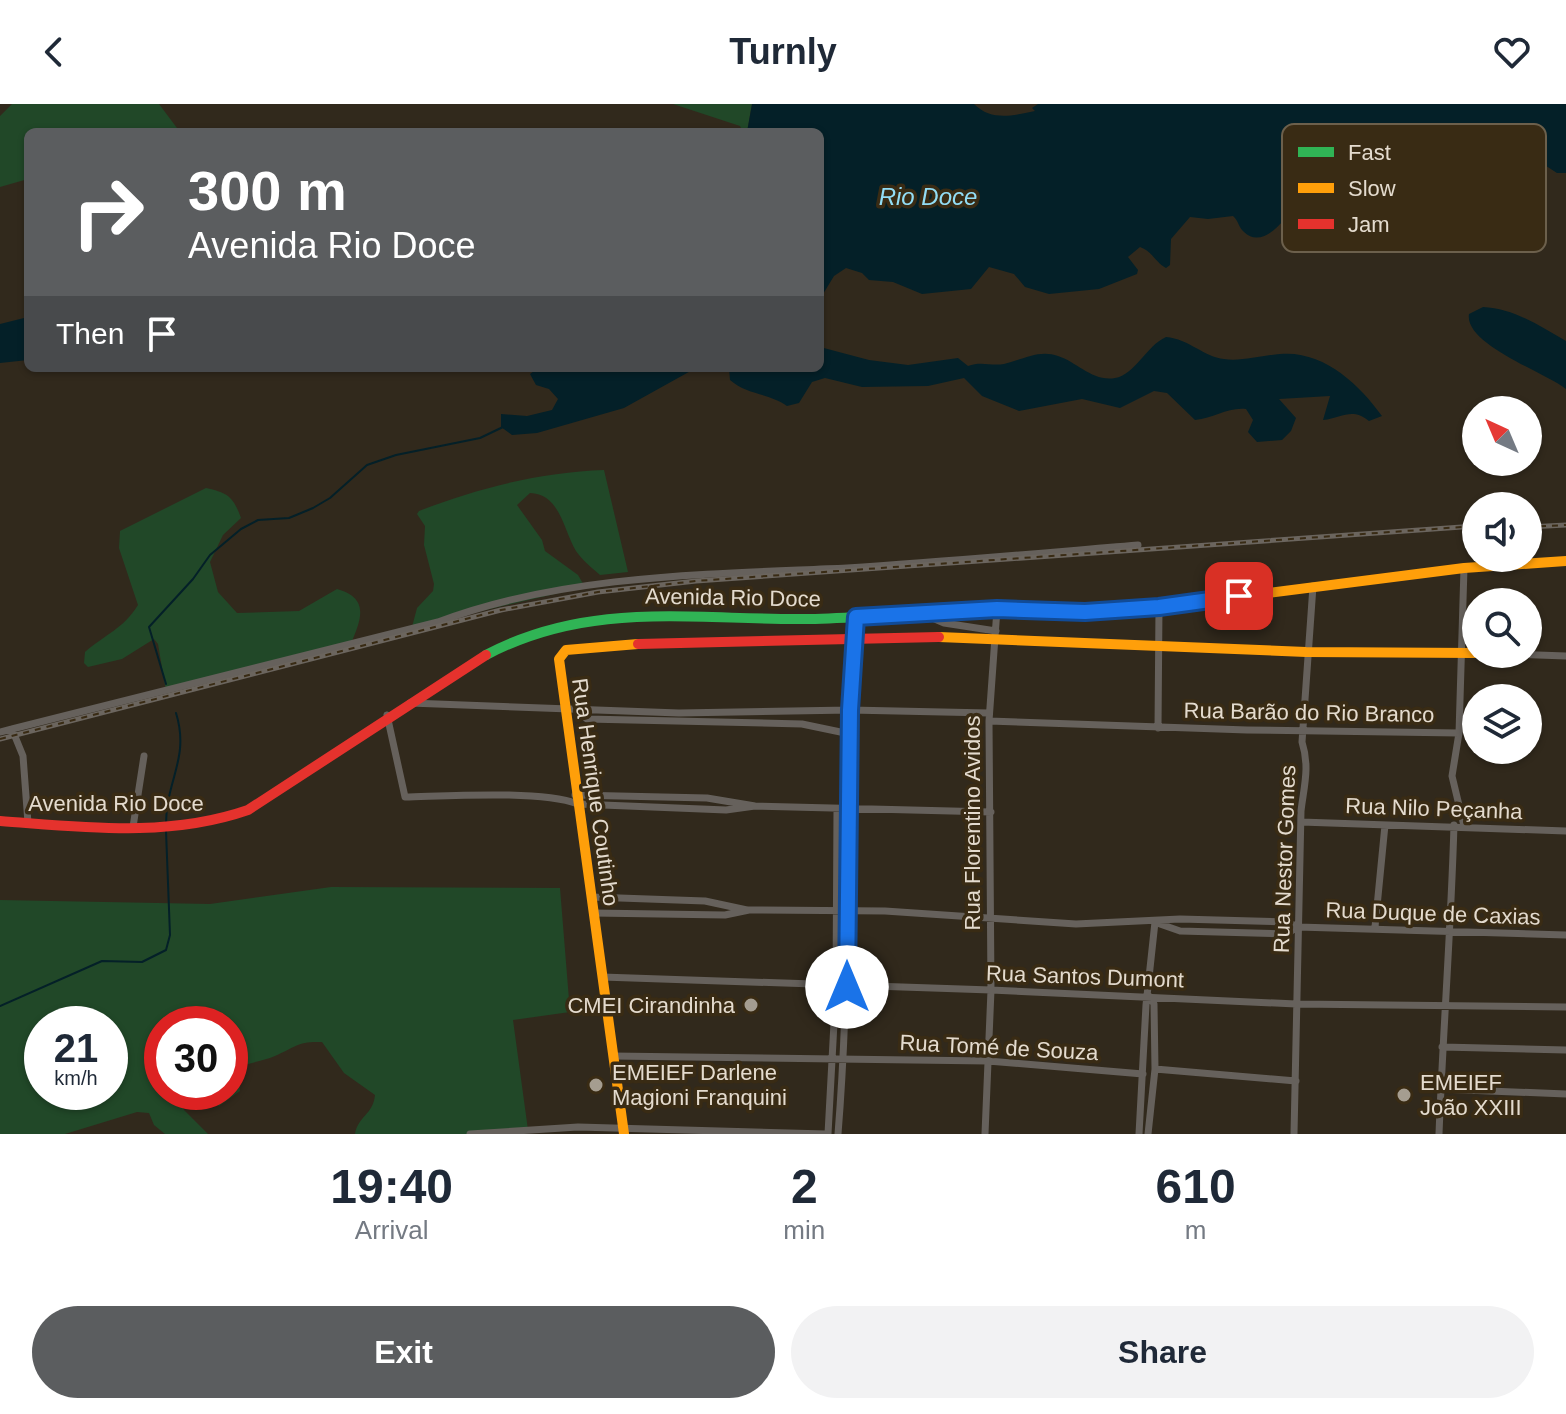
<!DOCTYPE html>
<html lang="en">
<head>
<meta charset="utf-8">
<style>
	:root { --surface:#fff; --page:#f2f2f3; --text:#1f2937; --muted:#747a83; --accent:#5b5d5f }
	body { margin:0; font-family:Helvetica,sans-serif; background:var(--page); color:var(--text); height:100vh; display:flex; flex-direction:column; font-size:30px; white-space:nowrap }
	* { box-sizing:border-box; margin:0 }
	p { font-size:26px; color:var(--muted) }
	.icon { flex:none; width:44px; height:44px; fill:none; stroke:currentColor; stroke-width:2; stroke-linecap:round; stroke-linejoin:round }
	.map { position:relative; height:1030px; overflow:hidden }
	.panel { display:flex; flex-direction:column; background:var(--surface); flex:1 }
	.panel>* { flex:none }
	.guide { position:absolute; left:24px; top:24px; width:800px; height:244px; border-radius:12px; box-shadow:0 2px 6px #0004; background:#5b5d5f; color:#fff; overflow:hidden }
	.needle { width:52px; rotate:316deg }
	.fabs { position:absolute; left:1462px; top:292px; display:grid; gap:16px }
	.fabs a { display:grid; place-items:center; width:80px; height:80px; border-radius:50%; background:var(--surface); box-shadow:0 2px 6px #0004; font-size:40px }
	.speed { position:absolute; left:24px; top:902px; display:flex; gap:16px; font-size:40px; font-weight:700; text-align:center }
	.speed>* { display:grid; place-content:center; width:104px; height:104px; border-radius:50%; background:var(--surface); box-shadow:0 2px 6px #0004; line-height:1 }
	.speed small { font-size:20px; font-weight:400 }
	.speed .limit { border:12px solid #d22; background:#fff; color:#111 }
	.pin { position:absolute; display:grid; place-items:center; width:68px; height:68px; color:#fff; margin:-34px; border-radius:16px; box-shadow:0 4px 12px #0006 }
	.me { position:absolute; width:88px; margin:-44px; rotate:0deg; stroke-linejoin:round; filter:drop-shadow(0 0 6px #0008) }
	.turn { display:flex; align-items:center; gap:28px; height:168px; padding:0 32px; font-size:36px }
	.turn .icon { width:104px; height:104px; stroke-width:2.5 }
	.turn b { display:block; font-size:56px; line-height:68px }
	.then { display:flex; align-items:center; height:76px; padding:0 32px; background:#0003; gap:16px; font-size:30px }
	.eta { display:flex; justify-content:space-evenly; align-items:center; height:136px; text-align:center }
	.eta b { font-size:48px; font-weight:600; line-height:56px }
	.primary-button { display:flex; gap:16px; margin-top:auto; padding:16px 32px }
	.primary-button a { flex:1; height:92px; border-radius:48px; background:var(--accent); color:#fff; font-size:32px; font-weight:600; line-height:92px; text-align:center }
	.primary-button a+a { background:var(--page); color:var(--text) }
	header { display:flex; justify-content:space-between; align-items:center; height:104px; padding:0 32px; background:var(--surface); font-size:36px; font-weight:600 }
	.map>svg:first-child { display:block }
	.green { fill:#214828; fill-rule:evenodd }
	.water { fill:#042028 }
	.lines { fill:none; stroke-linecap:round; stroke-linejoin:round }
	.stream { stroke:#042028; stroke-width:2 }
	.street { stroke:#66615c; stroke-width:7 }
	.fast { stroke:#30b455; stroke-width:10 }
	.slow { stroke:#ff9f0a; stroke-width:10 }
	.jam { stroke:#e5322d; stroke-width:10 }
	.rail-casing { stroke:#6b655e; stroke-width:5 }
	.rail { stroke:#392b14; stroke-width:2; stroke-dasharray:6; stroke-linecap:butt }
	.route-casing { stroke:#114b97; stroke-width:20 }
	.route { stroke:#1a73e8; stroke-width:14 }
	.poi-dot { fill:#a59d90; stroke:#392b14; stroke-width:3 }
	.labels { text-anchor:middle; stroke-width:7; stroke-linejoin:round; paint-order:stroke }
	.street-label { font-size:22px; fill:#e4dbce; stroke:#392b14 }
	.poi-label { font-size:22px; fill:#e4dbce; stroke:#392b14; text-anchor:start }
	.water-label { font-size:24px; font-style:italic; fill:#92ddf5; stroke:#392b14 }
	.key { fill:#392b14; stroke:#6c604c; stroke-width:2 }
	.key-label { font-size:22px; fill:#e4dbce }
</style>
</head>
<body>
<header><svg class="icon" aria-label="back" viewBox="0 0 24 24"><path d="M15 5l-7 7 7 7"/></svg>Turnly<svg class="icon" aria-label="heart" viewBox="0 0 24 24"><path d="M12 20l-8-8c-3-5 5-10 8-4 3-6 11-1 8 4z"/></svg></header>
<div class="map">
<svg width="1566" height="1030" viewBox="0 0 1566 1030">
	<rect width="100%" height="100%" fill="#31291c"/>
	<!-- green -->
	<path class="green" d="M12 0H159L180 28H28V75L0 83V12Z
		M673 0H752L747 28H743L740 22Z
		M604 366 628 468 600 471C592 464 582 456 576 447 563 425 560 390 530 389L517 401 542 436 545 447 578 471 585 483 412 523 417 504 433 487 434 480 424 441 425 422 417 410 419 407C477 384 542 368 604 366Z
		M206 384C228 389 233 392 241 414L223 431 210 458 218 488 237 509 299 507 337 485C369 494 362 514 351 539L166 587 158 540 154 535 122 555 88 563 84 559 85 548C107 529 122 526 138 501L119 444 120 427Z
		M331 783 560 784 570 908 513 916 528 1026 490 1030H355C358 1012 373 1011 375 991L344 969 322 938C298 937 295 943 275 952 263 957 249 959 237 963L240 987 219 1002C205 990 196 991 179 996L184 1006 208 1030H165L154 1021 149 1009 137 1008 65 1030H0V796L210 800ZM42 920H110V988H42ZM162 920H230V988H162Z"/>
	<!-- water -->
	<path class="water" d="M752 0H974C991 17 1012 12 1035 7L1032 4 1038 0H1566V69H1557L1540 58 1527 65 1514 83 1495 64 1483 60 1475 61 1456 73 1421 85 1414 95V109L1406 116 1345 100C1335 119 1330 136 1307 141L1295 135 1307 120 1317 116V108L1307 100 1291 106C1283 119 1261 145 1244 128 1238 123 1239 117 1233 112L1208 115 1190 113 1171 135 1170 161 1166 164C1155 158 1152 147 1140 143L1128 153 1138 166 1137 170 1099 185 1049 190 1025 183 1014 170 989 163 971 185 922 190 893 178 869 176 862 169 846 164 834 172 820 195V28H747Z
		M1483 203C1513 204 1540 222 1566 237V285C1544 268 1464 240 1469 210Z
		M28 213V256L0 259V220Z
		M1166 233C1189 235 1204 253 1224 255 1240 258 1264 251 1280 250 1323 246 1359 280 1382 312L1369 317C1352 303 1342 314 1323 316L1330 292 1279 295 1296 314 1291 327 1282 336 1257 338 1248 328 1253 316 1246 305C1228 303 1214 314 1195 316L1167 289 1154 287 1120 304 1082 295 1019 307 982 292 964 274 928 282 862 283 825 274 812 278 799 299 787 302C769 289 747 291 730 276L729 264H820V243L869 256 908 261 958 254 968 262C981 257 990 262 1004 260 1022 256 1039 245 1058 252 1077 258 1093 278 1115 274 1135 271 1146 242 1166 233Z
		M538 264H696L624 304 537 329 512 331 501 323V310L527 312 552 306 558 295 549 285 536 281 530 270Z"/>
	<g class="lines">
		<!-- stream -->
		<path class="stream" d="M166 580 149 523 193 475 210 451 241 425 258 416 289 414 313 404 330 394 367 361 396 351 480 334 503 323
			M166 720C166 676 190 654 176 609
			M0 902 102 857 142 858 166 846 170 831 166 727"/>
		<!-- street -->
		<path class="street" d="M923 510 944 519 996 527
			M1507 550 1566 552
			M410 599 679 609 850 606 989 609
			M576 606 587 615 802 620 850 630
			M387 611 405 693C449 692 540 686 578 700L726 706 755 702
			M989 617 1247 626 1459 629
			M1158 624 1159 503
			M0 628 12 625
			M575 691 707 694 755 702 991 708
			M1301 718 1566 727
			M28 719 23 652 12 625 438 518C564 470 713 470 847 464 944 458 1041 449 1138 441
			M1464 722 1452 672 1459 629 1464 464
			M133 723 144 652
			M591 793 705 797 747 806
			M593 809 725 811 749 806 885 807 1076 820 1180 815 1287 818 1298 823 1566 831
			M1160 820 1180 827 1286 830 1298 823
			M1375 823 1385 721
			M602 873 991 886 1296 900 1566 903
			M1442 943 1566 946
			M613 952 988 957 1143 970
			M1155 965 1296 977
			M1440 985 1566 990
			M470 1030 578 1023 826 1030
			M828 1030 836 882 837 705
			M838 1030C852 858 845 685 856 513
			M985 1030 991 886 989 617 997 505
			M1139 1030 1146 901 1155 818
			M1148 1030 1155 965 1154 900 1149 892
			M1294 1030 1301 707C1304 682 1310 663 1302 638L1313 482
			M1439 1030C1443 927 1451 824 1454 721"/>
		<!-- fast -->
		<path class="fast" d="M486 551C590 496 693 516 804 515 839 515 873 511 908 510"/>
		<!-- slow -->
		<path class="slow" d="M908 510 997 505 1085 508 1159 503 1464 464 1566 457
			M939 533 1306 548 1476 549
			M624 1030 559 555 566 546 638 540"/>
		<!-- jam -->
		<path class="jam" d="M638 540 939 533
			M0 717C84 723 167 734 248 706L486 551"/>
		<!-- rail casing -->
		<g class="rail-casing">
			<path id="rail" d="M1528 423 1566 421
				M0 635 501 506 598 488 696 477 1476 422"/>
		</g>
		<!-- rail -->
		<use href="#rail" class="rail"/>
	</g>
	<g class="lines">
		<!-- route casing -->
		<g class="route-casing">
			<path id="route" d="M847 883 850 606 856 513 997 505 1085 508 1159 503 1239 492"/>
		</g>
		<!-- route -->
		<use href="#route" class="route"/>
	</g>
	<!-- markers -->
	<g class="poi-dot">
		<circle cx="751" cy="901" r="8"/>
		<circle cx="596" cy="981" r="8"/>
		<circle cx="1404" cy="991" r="8"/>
	</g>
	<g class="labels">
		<!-- street labels -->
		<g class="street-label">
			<text transform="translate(733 493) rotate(1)" y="8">Avenida Rio Doce</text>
			<text transform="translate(1309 608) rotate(1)" y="8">Rua Barão do Rio Branco</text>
			<text transform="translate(596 688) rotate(82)" y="8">Rua Henrique Coutinho</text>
			<text x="116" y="707">Avenida Rio Doce</text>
			<text transform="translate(1434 704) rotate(2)" y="8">Rua Nilo Peçanha</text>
			<text transform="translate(972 719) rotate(-90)" y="8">Rua Florentino Avidos</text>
			<text transform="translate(1284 755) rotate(-88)" y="8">Rua Nestor Gomes</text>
			<text transform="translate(1433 809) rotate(2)" y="8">Rua Duque de Caxias</text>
			<text transform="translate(1085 872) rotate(2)" y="8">Rua Santos Dumont</text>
			<text transform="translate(999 943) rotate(3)" y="8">Rua Tomé de Souza</text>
		</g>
		<!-- poi labels -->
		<g class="poi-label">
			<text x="735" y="909" text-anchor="end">CMEI Cirandinha</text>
			<text x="612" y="976">EMEIEF Darlene<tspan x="612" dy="25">Magioni Franquini</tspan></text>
			<text x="1420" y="986">EMEIEF<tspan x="1420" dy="25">João XXIII</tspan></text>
		</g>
		<!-- water labels -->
		<g class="water-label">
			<text x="928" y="101">Rio Doce</text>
		</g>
	</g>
	<!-- legend -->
	<rect x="1282" y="20" width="264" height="128" rx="12" class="key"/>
	<rect x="1298" y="43" width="36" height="10" fill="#30b455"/>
	<rect x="1298" y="79" width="36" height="10" fill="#ff9f0a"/>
	<rect x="1298" y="115" width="36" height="10" fill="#e5322d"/>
	<g class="key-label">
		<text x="1348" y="56">Fast</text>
		<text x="1348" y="92">Slow</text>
		<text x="1348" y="128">Jam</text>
	</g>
</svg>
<div class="fabs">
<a><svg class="needle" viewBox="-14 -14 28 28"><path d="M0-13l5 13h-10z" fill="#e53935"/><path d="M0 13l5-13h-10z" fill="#747a83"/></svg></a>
<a><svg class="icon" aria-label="sound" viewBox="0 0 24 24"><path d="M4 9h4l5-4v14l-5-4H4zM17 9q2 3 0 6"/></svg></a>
<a><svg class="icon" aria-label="search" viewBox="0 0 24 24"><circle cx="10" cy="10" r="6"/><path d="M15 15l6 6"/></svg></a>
<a><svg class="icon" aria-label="layers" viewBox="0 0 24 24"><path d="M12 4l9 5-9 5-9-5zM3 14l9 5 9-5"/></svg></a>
</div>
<div class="speed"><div>21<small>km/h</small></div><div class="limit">30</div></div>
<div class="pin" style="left:1239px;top:492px;background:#d93025"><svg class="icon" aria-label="arrive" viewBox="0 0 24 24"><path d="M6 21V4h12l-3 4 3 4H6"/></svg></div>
<svg class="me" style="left:847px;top:883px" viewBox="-20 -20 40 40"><circle r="19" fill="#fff"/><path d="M0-13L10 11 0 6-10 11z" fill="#1a73e8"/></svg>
<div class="guide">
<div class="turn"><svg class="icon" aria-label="right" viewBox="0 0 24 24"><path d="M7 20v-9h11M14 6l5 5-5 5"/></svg><div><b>300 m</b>Avenida Rio Doce</div></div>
<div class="then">Then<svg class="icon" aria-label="arrive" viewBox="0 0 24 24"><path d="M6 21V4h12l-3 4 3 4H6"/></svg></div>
</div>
</div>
<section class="panel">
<div class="eta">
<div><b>19:40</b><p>Arrival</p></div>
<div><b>2</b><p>min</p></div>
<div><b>610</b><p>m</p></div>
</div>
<div class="primary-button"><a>Exit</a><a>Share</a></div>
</section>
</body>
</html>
